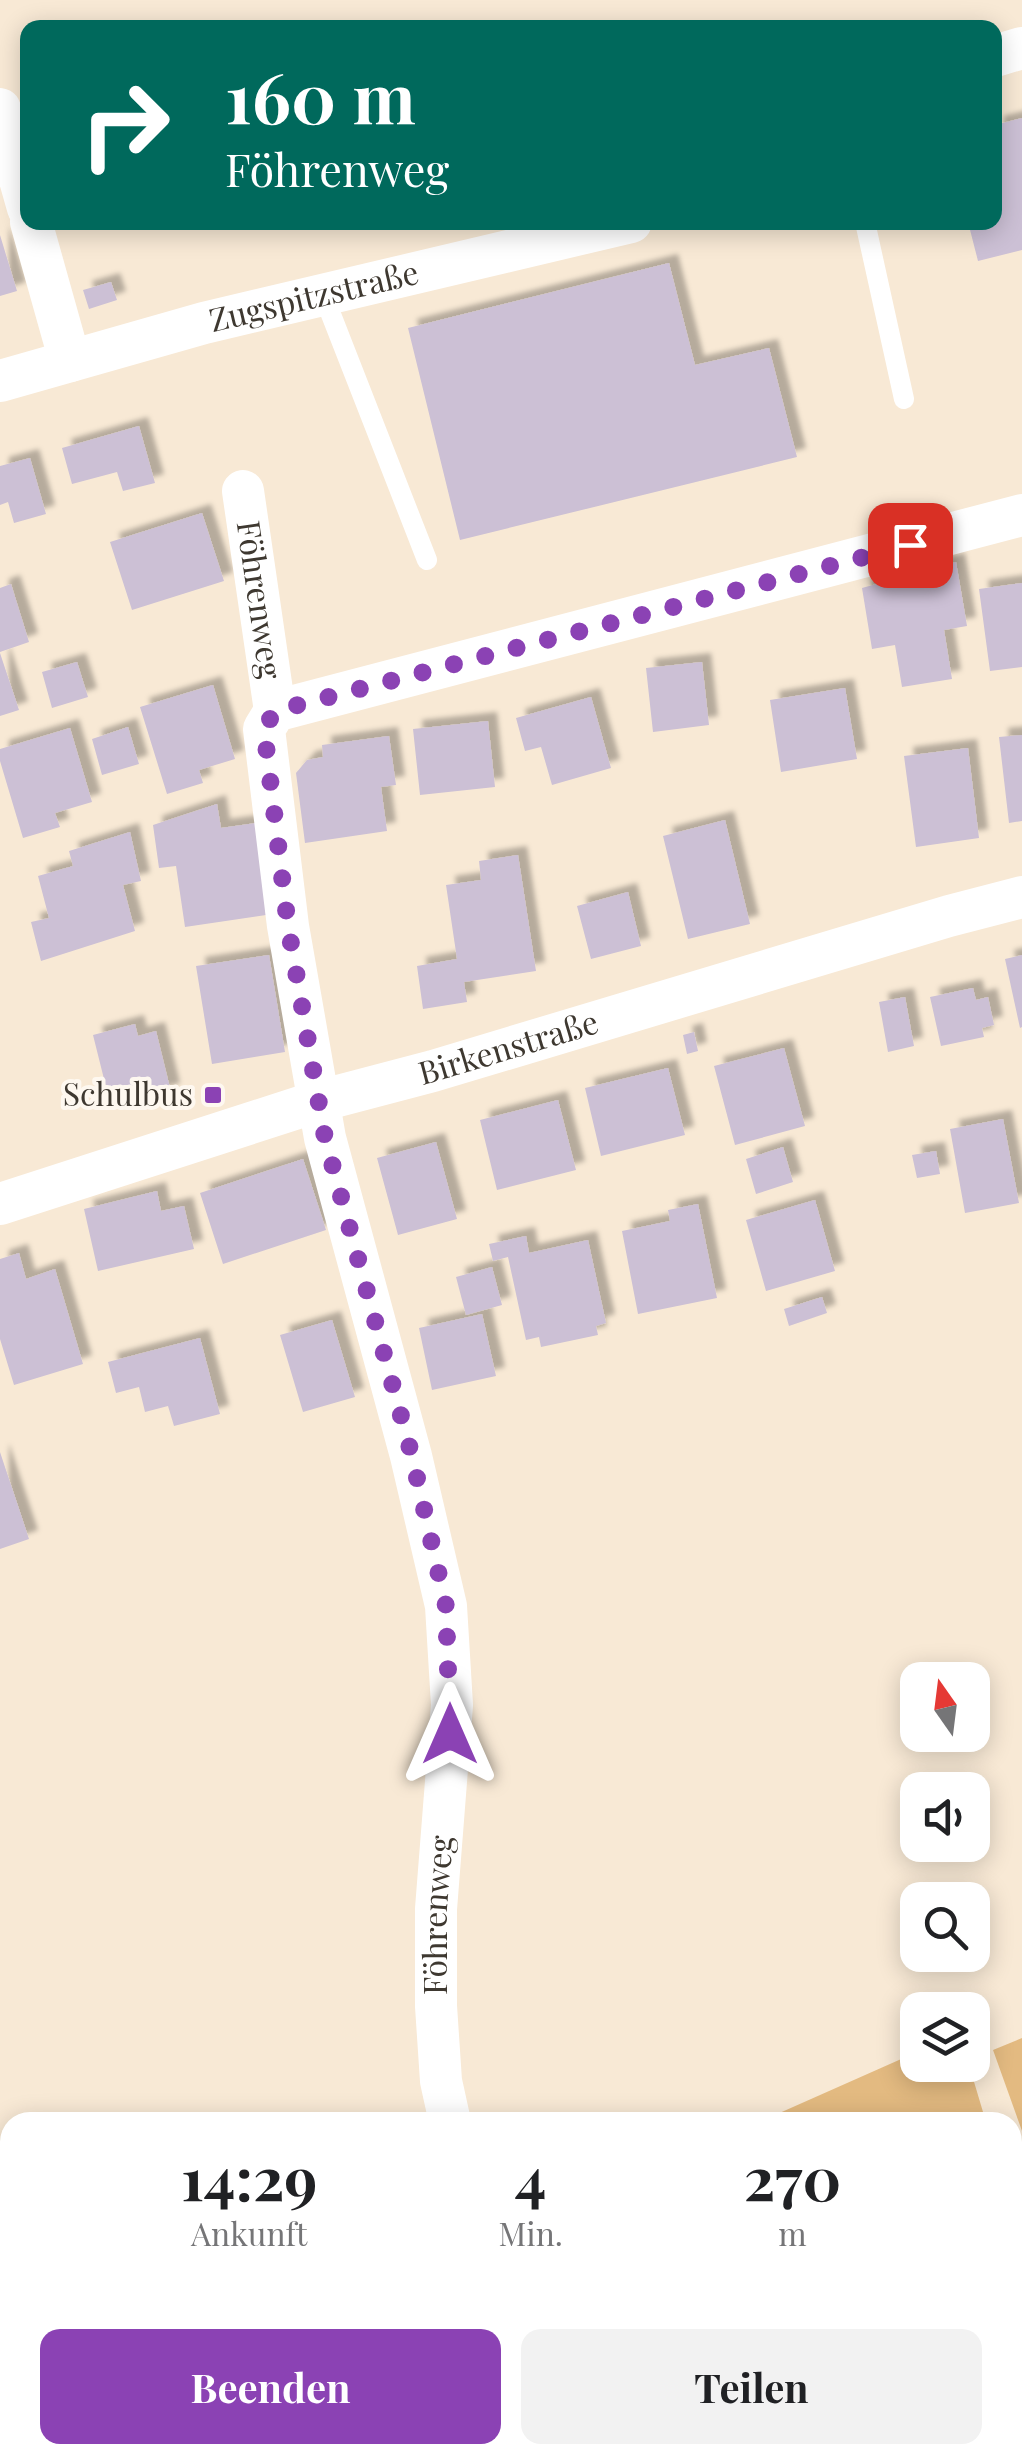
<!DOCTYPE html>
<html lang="de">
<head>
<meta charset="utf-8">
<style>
	:root { --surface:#fff; --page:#f2f2f2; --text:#202124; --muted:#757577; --accent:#8b42b4 }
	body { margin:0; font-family:"Playfair Display",serif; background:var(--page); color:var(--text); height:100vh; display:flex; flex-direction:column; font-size:38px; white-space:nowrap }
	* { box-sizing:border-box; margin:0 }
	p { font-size:32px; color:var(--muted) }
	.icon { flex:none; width:55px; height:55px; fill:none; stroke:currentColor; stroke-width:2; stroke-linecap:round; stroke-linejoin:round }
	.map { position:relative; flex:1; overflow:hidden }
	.sheet { position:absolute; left:0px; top:2112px; width:1022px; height:352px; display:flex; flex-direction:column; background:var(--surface); border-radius:30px 30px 0 0; box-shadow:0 5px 25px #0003 }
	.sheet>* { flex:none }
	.banner { position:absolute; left:20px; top:20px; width:982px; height:210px; border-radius:20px; box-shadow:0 5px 25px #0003; background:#00695c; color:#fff; overflow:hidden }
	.needle { width:65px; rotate:346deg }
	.fabs { position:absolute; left:900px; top:1662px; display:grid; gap:20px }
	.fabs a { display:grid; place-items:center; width:90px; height:90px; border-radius:20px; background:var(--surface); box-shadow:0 5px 25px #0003; font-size:50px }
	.pin { position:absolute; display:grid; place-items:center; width:85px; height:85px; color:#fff; margin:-42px; border-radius:20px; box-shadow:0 5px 15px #0006 }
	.me { position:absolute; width:110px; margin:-55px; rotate:0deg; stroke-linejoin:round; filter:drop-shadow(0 0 8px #0008) }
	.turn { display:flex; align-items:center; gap:35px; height:210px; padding:0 40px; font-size:45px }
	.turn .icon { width:130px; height:130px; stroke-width:2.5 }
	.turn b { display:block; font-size:70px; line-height:85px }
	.eta { display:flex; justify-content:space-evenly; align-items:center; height:170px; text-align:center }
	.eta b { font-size:60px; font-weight:700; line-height:70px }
	.button { display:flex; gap:20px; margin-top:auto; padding:20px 40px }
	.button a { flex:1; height:115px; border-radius:20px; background:var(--accent); color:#fff; font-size:40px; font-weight:700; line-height:115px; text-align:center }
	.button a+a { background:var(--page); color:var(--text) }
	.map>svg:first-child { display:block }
	.green { fill:#e3ba81 }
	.building { fill:#ccc0d5; filter:url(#shadow) }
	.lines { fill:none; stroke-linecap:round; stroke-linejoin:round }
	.lane { stroke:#fff; stroke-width:20 }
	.street { stroke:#fff; stroke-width:42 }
	.route { stroke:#8b42b4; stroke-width:18; stroke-dasharray:0 32.4 }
	.poi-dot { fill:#8b42b4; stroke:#fef8f0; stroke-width:4 }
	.labels { text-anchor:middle; stroke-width:8; stroke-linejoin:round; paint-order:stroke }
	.street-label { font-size:32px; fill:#3e3830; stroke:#fef8f0 }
	.poi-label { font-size:32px; fill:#3e3830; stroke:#fef8f0; text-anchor:end }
</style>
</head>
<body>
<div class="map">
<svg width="1022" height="2464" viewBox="0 0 1022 2464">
	<defs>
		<filter id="shadow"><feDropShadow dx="9" dy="-9" stdDeviation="2.5" flood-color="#0004"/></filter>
	</defs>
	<rect width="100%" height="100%" fill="#f8e9d5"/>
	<!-- green -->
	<path class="green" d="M1022 2038V2131L993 2050Z
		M917 2052 918 2065H969L986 2122H759Z
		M1012 2208 1022 2238V2303L1013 2307Z
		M1022 2335V2464H736L756 2455H1012L1013 2339Z
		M628 2455H682L662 2464H631Z"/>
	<!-- building -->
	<path class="building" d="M1022 118V250L978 261 968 222H995V125Z
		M0 235 17 291 0 296Z
		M669 263 695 365 769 348 797 457 460 540 408 328Z
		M111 282 117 300 89 309 83 290Z
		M139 426 155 483 123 491 117 472 72 484 62 448Z
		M30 458 46 514 14 523 8 502 0 505V466Z
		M202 513 224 581 132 610 110 542Z
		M956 562 967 626 944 630 952 679 902 687 895 645 872 649 862 588Z
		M1022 583V667L990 671 979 589Z
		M11 584 29 642 0 652V588Z
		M0 653 19 710 0 716Z
		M77 662 88 697 52 708 42 672Z
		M702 662 709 725 653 732 646 668Z
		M213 685 235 759 199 770 203 783 167 794 140 707Z
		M845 688 857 759 781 772 770 700Z
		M591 697 611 768 552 785 541 747 525 751 516 718Z
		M488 721 495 787 420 795 413 729Z
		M128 727 139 764 102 775 92 739Z
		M70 728 92 802 55 813 60 827 23 838 0 761V749Z
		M1022 735V821L1009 823 999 737Z
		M389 736 396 785 381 787 387 831 305 843 296 773 307 760 323 757 322 745Z
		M968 748 979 838 916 847 904 756Z
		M217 804 221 828 256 823 266 915 185 927 176 866 159 868 153 825Z
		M725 820 750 924 688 939 663 836Z
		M130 832 141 881 123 885 135 931 41 961 31 922 49 918 38 876 73 866 69 851Z
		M518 855 536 971 464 982 467 1002 423 1009 417 966 457 959 446 885 481 880 479 861Z
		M628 892 641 946 591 959 577 906Z
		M269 955 285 1052 212 1064 196 966Z
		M1022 955V1027L1020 1028 1005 959Z
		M973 988 976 1000 988 997 994 1025 982 1028 984 1037 941 1046 930 997Z
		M905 997 914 1046 888 1052 879 1002Z
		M135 1024 138 1036 156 1031 171 1092 111 1107 93 1035Z
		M694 1032 698 1051 687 1054 683 1035Z
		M784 1048 805 1126 735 1145 714 1066Z
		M668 1068 685 1135 601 1156 585 1088Z
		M558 1100 576 1170 497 1190 480 1120Z
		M1003 1119 1019 1203 965 1213 950 1129Z
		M436 1142 457 1219 398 1235 377 1158Z
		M783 1147 793 1182 756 1194 746 1159Z
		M936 1151 940 1174 917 1178 912 1155Z
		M303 1159 326 1230 223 1264 200 1193Z
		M157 1191 161 1211 184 1206 194 1249 98 1271 84 1209Z
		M815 1200 835 1271 766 1291 746 1220Z
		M698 1204 717 1298 638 1314 622 1231 670 1221 668 1210Z
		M526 1236 529 1253 588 1240 606 1323 596 1326 598 1335 541 1347 539 1337 526 1340 508 1257 493 1261 489 1244Z
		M19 1253 26 1279 55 1269 83 1364 14 1385 0 1339V1259Z
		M492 1267 502 1305 466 1315 456 1277Z
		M822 1297 827 1313 789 1326 784 1309Z
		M482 1314 496 1376 432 1390 419 1328Z
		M332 1320 355 1397 303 1412 280 1335Z
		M200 1338 220 1414 174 1426 168 1406 145 1412 139 1387 116 1393 108 1362Z
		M0 1452 29 1539 0 1549Z"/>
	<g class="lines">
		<!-- lane -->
		<path class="lane" d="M865 222 904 399
			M323 294 427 560"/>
		<!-- street -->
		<g class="street">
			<path d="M995 56 1022 48"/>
			<path d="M0 109 28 208"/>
			<path d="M31 222 70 361"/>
			<path id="s1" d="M0 381 204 323 631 222"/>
			<path id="s2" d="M243 491 275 711"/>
			<path id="s3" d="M0 1204 319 1101 433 1071 949 916 1022 897"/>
			<path id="s4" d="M450 2122 441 2081 436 2006V1909L452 1705 446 1606 411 1456 325 1138 288 926 264 729 275 711 1022 515"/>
			<path d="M543 2455 546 2464"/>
		</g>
	</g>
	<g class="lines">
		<!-- route -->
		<path class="route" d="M450 1734 446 1606 412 1456 325 1138 288 926 264 729 275 711 910 545"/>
	</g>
	<!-- markers -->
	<rect class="poi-dot" x="203" y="1085" width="20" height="20" rx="5"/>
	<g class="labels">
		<!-- street labels -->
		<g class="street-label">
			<text dy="11" stroke="none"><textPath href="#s1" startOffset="325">Zugspitzstraße</textPath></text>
			<text dy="11" stroke="none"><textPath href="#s2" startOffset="110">Föhrenweg</textPath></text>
			<text dy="11" stroke="none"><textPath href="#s3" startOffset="532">Birkenstraße</textPath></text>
			<text dy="11" stroke="none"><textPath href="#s4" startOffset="208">Föhrenweg</textPath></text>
		</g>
		<!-- poi labels -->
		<g class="poi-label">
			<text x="193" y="1106">Schulbus</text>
		</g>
	</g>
</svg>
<div class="fabs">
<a><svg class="needle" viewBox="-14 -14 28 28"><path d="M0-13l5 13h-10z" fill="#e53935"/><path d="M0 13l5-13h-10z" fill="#757577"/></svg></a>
<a><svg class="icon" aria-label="sound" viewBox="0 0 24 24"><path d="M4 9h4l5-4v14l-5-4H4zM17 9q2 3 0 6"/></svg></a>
<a><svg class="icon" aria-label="search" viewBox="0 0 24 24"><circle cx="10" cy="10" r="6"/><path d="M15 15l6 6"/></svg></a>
<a><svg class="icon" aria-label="layers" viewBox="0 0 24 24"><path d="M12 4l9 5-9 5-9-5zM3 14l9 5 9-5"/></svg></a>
</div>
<div class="pin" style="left:910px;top:545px;background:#d93025"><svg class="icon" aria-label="arrive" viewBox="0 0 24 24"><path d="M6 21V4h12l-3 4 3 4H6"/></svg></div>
<svg class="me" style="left:450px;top:1734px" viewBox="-20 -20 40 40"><path d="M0-17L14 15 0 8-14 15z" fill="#8b42b4" stroke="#fff" stroke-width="4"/></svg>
<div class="banner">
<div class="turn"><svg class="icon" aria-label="right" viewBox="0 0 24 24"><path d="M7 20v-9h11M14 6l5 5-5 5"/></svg><div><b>160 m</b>Föhrenweg</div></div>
</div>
<section class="sheet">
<div class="eta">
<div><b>14:29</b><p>Ankunft</p></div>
<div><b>4</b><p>Min.</p></div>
<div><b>270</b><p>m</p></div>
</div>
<div class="button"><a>Beenden</a><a>Teilen</a></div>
</section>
</div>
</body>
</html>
